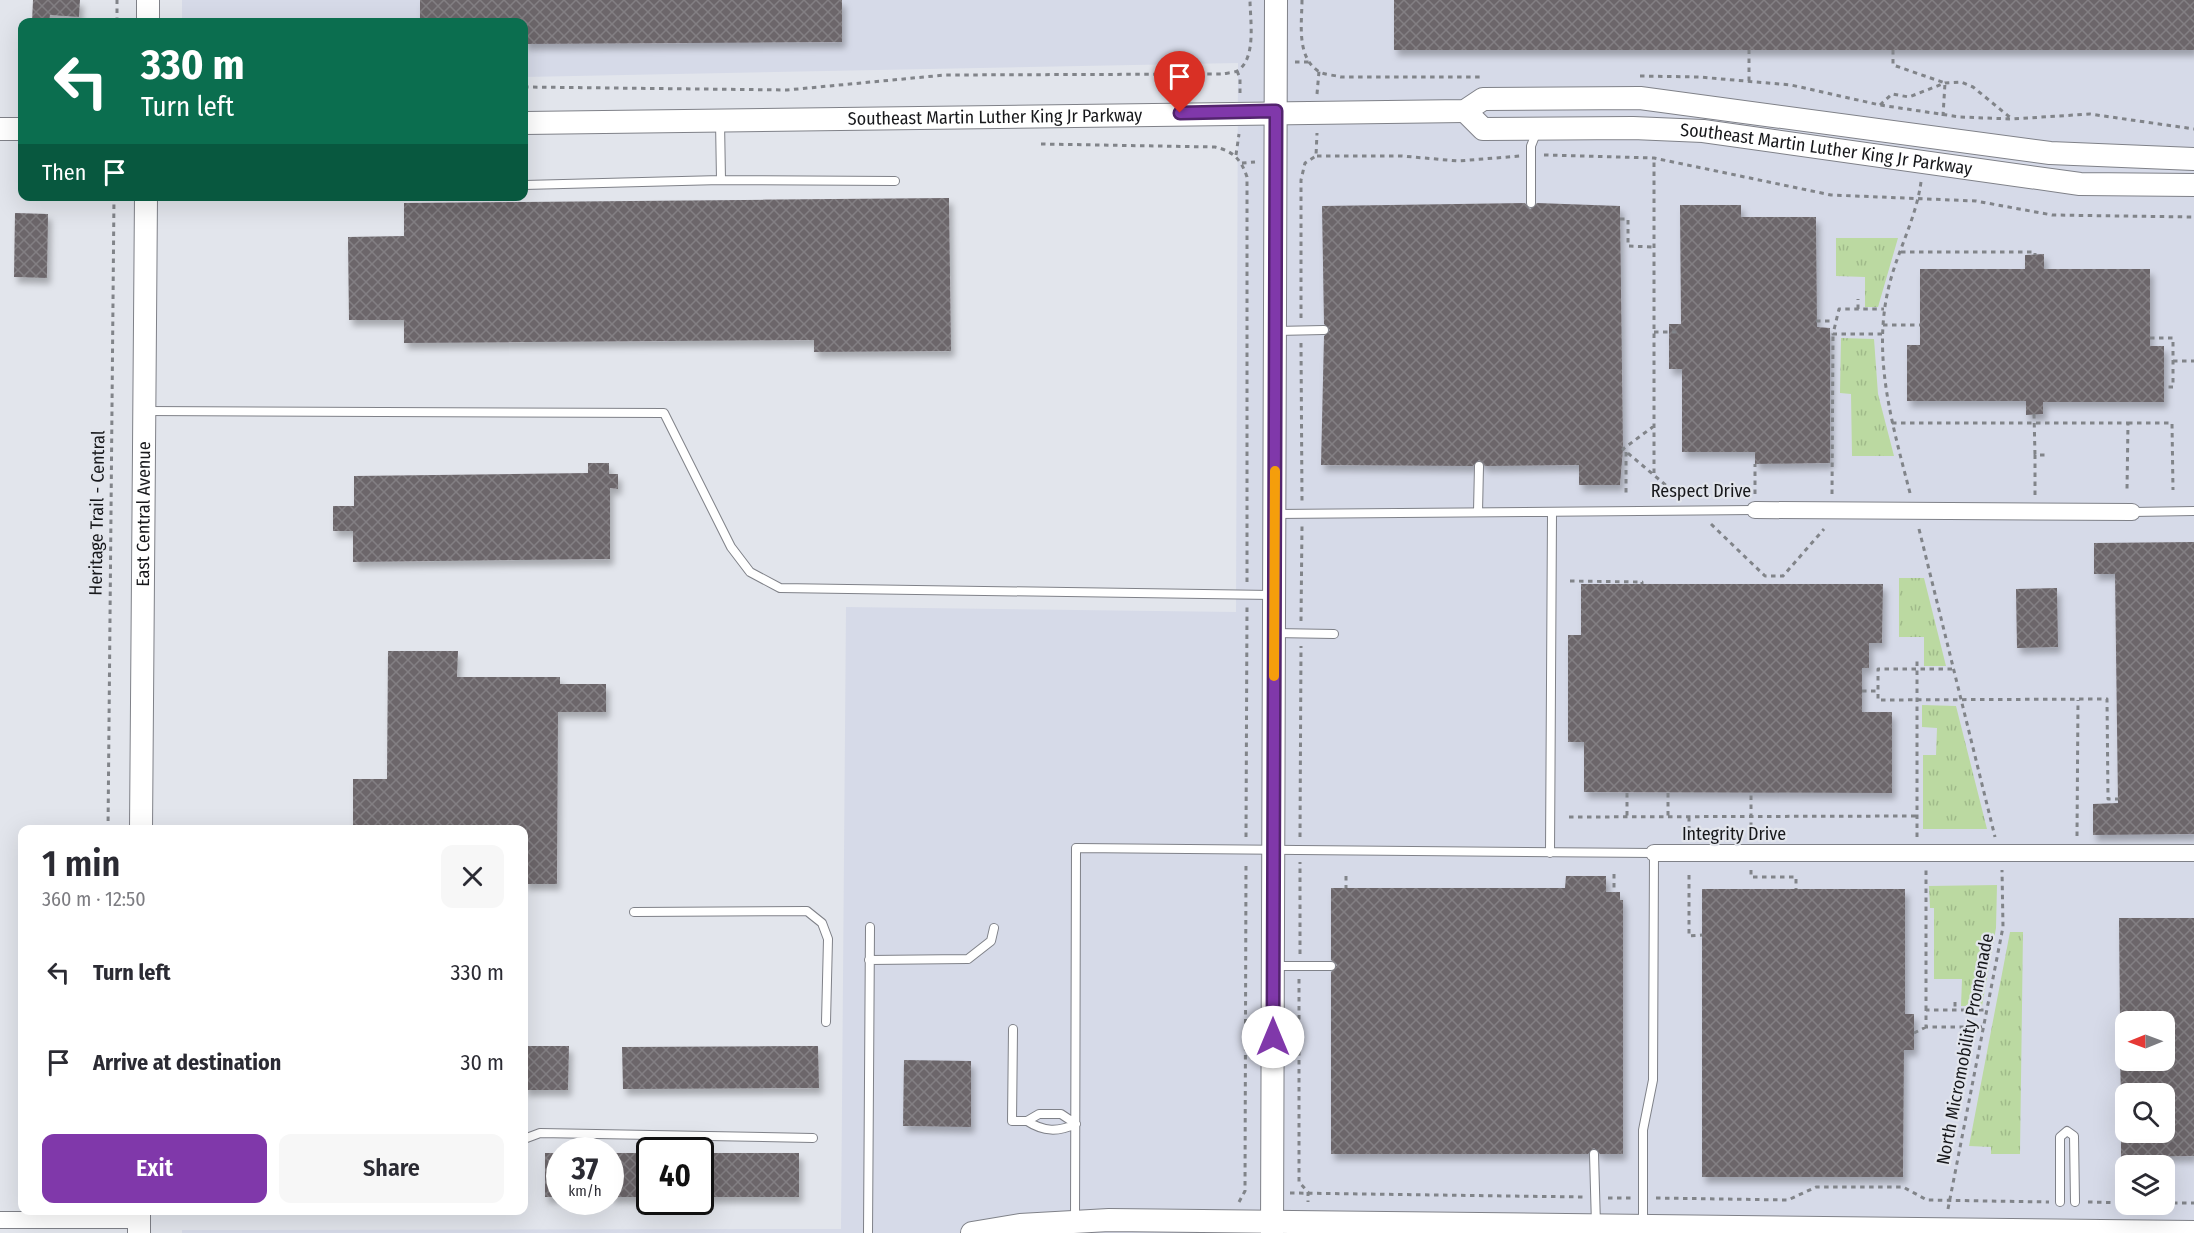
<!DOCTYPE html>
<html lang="en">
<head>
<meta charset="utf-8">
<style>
	:root { --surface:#fff; --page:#f7f7f7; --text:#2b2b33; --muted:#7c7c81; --accent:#8038aa }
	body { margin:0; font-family:"Fira Sans Condensed",sans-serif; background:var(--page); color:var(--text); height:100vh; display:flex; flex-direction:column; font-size:22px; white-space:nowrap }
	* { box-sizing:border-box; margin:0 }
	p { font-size:20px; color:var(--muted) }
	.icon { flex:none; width:33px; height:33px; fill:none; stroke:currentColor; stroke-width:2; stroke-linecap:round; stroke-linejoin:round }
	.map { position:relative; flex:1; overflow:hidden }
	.sheet { position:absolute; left:18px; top:825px; width:510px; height:390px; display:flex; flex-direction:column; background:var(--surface); border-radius:12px; box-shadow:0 6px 24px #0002 }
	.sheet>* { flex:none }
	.hud { position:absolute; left:18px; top:18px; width:510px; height:183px; border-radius:12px; box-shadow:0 6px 24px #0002; background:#0b6e4f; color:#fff; overflow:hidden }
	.needle { width:39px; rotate:269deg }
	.controls { position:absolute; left:2115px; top:1011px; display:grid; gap:12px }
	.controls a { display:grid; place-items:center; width:60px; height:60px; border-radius:12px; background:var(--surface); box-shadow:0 6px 24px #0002; font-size:30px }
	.speed { position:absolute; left:546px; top:1137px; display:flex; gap:12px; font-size:30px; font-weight:700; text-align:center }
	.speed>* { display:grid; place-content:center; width:78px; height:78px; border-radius:50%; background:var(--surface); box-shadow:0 6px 24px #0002; line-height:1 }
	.speed small { font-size:15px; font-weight:400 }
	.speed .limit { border:3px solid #111; border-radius:9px; background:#fff; color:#111 }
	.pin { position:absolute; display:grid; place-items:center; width:51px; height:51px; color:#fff; margin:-62px -26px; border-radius:50% 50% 50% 0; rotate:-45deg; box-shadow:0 0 6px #0007 }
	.pin .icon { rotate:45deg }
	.me { position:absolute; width:66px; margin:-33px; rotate:0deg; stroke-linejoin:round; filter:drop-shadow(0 0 4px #0008) }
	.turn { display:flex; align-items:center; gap:21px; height:126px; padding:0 24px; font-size:27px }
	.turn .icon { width:78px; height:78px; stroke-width:2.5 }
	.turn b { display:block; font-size:42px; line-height:51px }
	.then { display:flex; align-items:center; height:57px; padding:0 24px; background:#0003; gap:12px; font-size:22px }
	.round { display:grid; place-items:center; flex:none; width:63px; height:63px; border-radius:12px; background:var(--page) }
	.head { display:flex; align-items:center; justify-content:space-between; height:102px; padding:0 24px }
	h1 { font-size:36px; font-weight:600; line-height:45px }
	.button { display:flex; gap:12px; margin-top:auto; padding:12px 24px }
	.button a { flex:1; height:69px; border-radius:12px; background:var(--accent); color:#fff; font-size:24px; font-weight:600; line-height:69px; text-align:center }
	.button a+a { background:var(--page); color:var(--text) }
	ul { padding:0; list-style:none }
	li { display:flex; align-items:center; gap:18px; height:90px; padding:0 24px }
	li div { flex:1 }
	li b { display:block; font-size:22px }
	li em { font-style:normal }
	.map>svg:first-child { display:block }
	.built { fill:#d6dae8; fill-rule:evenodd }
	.grass { fill:url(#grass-tufts) }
	.building { fill:url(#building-cross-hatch); filter:url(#shadow) }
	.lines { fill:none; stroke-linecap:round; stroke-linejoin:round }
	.lane-casing { stroke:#7f8188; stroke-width:10 }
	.street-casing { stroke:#7f8188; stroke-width:18 }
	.secondary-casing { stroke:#7f8188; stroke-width:24 }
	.path { stroke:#818489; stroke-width:3; stroke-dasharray:4.5 4.5; stroke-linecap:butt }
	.lane { stroke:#fff; stroke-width:8 }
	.street { stroke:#fff; stroke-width:16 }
	.secondary { stroke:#fff; stroke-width:22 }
	.route-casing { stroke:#53246e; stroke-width:15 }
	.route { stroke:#8038aa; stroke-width:10 }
	.slow { stroke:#f59e0b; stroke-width:10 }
	.labels { text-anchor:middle; stroke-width:4.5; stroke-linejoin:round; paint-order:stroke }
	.street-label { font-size:18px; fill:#17181b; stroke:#e2e5ec }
</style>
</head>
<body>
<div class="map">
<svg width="2194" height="1233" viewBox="0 0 2194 1233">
	<defs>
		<pattern id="grass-tufts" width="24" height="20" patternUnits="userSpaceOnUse" patternTransform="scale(1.5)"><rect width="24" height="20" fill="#bbd9a1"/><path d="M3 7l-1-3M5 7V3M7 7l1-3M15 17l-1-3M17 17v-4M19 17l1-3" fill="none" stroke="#a0ba8a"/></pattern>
		<pattern id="building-cross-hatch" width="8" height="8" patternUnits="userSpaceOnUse" patternTransform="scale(1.5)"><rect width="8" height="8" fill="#6c666b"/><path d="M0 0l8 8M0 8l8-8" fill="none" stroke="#837f83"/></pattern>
		<filter id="shadow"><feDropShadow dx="3.5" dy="6" stdDeviation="3" flood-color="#0004"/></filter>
	</defs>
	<rect width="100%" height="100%" fill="#e2e5ec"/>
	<!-- built -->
	<path class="built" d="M182 0H2194V1233H182V1230L841 1229 846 607 1236 612 1238 63 524 77V22H182ZM2126 1022H2164V1060H2126ZM2126 1094H2164V1132H2126ZM2126 1166H2164V1204H2126Z"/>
	<!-- grass -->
	<path class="grass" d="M1836 238H1898L1878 307H1865V277L1836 276Z
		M1841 338 1874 339 1878 394 1894 456H1852L1851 394 1840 393Z
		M1899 578H1924L1946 666H1924V637H1899Z
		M1922 705 1956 706 1987 829H1923V755H1936L1937 728 1922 727Z
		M1997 885 1996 928 1982 1006H1961L1962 979H1934V908H1930L1929 886Z
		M2010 932H2023L2020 1154H1991V1147L1969 1146Z"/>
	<!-- building -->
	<path class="building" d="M33 0H80L79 17 50 15 49 22H32Z
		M420 0H842V42L524 44V22H420Z
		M1394 0H2194V50H1394Z
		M949 198 951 351 814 352V340L404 343V320H349L348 237 404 236V203Z
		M1525 203 1530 209 1537 203 1620 206 1623 449 1620 485H1579V465L1485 466 1479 460 1473 466 1321 465 1324 336 1330 330 1324 324 1322 206Z
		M1680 205H1741V217H1816L1817 327 1830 328V463L1755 464V452H1682V369H1669V324H1681Z
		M15 213 48 214 47 278 14 277Z
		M2044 254V269H2150V346H2164V402H2043V414L2026 415V401H1907V345H1920V269H2025V255Z
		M588 463H609V474H618V489L610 488V559L353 562V531H333V506H354V476L588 473Z
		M2194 542V834L2093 835V804L2118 803 2115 574H2094V543Z
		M1581 584H1883L1882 643H1869V668H1862V712H1892V793L1584 792V742H1568V635H1581Z
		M2057 588 2058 647 2017 648 2016 589Z
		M388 651H458L457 677H560V684H606V712H558L557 884H524V830H353V779H387Z
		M1566 876H1606V892H1620V900H1623V1154H1600L1594 1148 1588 1154H1331V972L1337 965 1331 960V888H1565Z
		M1702 889H1905V1014H1914V1050H1904L1903 1177H1702Z
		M2119 918H2194V1156L2121 1157V1132H2164V1094H2121L2120 1060H2164V1022H2120Z
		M524 1046H569L568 1090H524Z
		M818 1046 819 1088 623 1089 622 1047Z
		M904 1060 971 1061V1127L903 1126Z
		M545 1153H560V1197H545Z
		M610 1153H650V1197H610Z
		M700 1153H799V1197H700Z"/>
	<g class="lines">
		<!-- lane casing -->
		<g class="lane-casing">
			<path id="lane" d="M720 121 721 180
				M524 185 721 180 895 181
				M1531 203V146L1537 131
				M1276 331 1324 330
				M145 411 664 413 731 547 750 572 780 588 1272 595
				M1478 512 1479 466
				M2132 512 2194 511
				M1275 514 1755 510
				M1274 633 1334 634
				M1550 853 1552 513
				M634 912 807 911 822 923 828 939 826 1022
				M869 960 968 959 991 941 994 928
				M1275 966H1331
				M1013 1029 1012 1121H1027
				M1039 1114H1061L1076 1124C1058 1132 1044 1132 1027 1121Z
				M524 1139 540 1133 813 1138
				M1594 1154 1596 1225
				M2060 1202V1137L2067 1131 2074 1136 2075 1202
				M1075 1220 1076 848 1654 853 1653 1080 1643 1130V1223
				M868 1233 870 927"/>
		</g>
		<!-- street casing -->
		<g class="street-casing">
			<path id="street" d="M1755 510 2132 512
				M1654 853H2194
				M0 1220H139"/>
		</g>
		<!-- secondary casing -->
		<g class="secondary-casing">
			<g id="secondary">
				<path d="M148 22V0"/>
				<path id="s1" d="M1465 111 1483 129 1633 128 1703 131 2080 184 2194 185"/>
				<path id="s2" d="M524 123 1465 111 1483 99 1640 98 2050 153 2194 159"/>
				<path d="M0 129H22"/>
				<path id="s3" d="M141 830 146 196"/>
				<path d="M139 1210V1233"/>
				<path d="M972 1233 1020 1225 1109 1220 2194 1232"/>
				<path d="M1272 1233 1276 0"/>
			</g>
		</g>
		<!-- path -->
		<path class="path" d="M1302 0C1302 22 1296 56 1318 71 1324 75 1334 75 1341 77H1483
			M117 22V0
			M1893 50V65L1945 83 1943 116
			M1295 62H1309
			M1237 71 1240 78V94
			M1640 76 1699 77 1791 85 1880 105 1960 117 2012 119 2090 114 2194 129
			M1749 81V50
			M524 87 787 90 945 75 1222 74C1226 73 1233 73 1237 71 1257 59 1250 19 1250 0
			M1317 94 1319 71
			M1880 105 1892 94 1909 97 1945 83 1961 82 1973 87 2012 119
			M1041 144 1215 147C1233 151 1241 159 1247 177V582
			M1236 155 1239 134
			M1544 155 1654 158 1831 195 1976 201 2052 215 2194 217
			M1317 156H1402L1458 161 1520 156
			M1242 163 1255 162
			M1620 219H1628V246L1654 247
			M1901 252H2035V255
			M1858 309V299
			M1301 318V180L1305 163 1316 156 1317 133
			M1816 321H1834
			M1883 325H1920
			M1654 332H1681
			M1882 334H1833L1839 309H1884
			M2150 338H2173V387H2164
			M1301 343 1302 501
			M2173 361H2194
			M2034 414 2035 455
			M1892 423H2128L2127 490
			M2128 423H2172L2173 490
			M1654 426 1623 449 1681 498
			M1626 452V493
			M1654 473V158
			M1910 493C1892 423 1871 354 1890 282 1899 248 1916 218 1921 182
			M1755 494V464
			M1832 494 1833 334
			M2035 495V455H2046
			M1711 524 1765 576H1783L1824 529
			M1919 529 1995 837
			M1570 581 1642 582V584
			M1301 621 1302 526
			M1952 669H1878V700L2107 699 2108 799H2118
			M1862 691H1878
			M1627 793V816
			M1668 793V817
			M1569 817 1917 816
			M1689 817V836
			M108 830 114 196
			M1751 836V793
			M2077 836 2078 700
			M1246 837 1247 607
			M1300 837 1301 646
			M1917 837V660
			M1751 870V877H1796V889
			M1614 874V892
			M1689 875V936L1702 935
			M1346 876V888
			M1300 954V862
			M1299 979V1182L1308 1192V1202
			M1955 1002V1010
			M1926 1010V870
			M1982 1027H1926V1010H1988
			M1914 1033 1926 1027
			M1290 1193 1583 1197
			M1608 1198H1631
			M1656 1198 1788 1200 1816 1187H1903L1927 1200 2049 1202
			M1239 1202 1245 1191 1246 862
			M2088 1202 2126 1203
			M2164 1203H2194
			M1948 1209 2003 927 2002 870"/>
		<!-- lane -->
		<use href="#lane" class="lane"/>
		<!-- street -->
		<use href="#street" class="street"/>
		<!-- secondary -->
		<use href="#secondary" class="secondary"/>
	</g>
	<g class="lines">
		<!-- route casing -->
		<g class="route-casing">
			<path id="route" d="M1180 113 1276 111 1273 1037"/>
		</g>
		<!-- route -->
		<use href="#route" class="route"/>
		<!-- slow -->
		<path class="slow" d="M1274 676 1275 471"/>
	</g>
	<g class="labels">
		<!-- street labels -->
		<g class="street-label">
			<text dy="6" stroke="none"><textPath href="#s2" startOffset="471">Southeast Martin Luther King Jr Parkway</textPath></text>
			<text dy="6" stroke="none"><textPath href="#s1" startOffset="370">Southeast Martin Luther King Jr Parkway</textPath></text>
			<text x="1701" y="497">Respect Drive</text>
			<text transform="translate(97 513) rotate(-89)" y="6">Heritage Trail - Central</text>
			<text dy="6" stroke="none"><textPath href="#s3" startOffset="316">East Central Avenue</textPath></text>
			<text x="1734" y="840">Integrity Drive</text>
			<text transform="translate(1965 1049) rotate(-79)" y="6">North Micromobility Promenade</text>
		</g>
	</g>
</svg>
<div class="controls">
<a><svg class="needle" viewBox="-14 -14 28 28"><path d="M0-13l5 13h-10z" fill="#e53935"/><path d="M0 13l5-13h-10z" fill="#7c7c81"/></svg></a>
<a><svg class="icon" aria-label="search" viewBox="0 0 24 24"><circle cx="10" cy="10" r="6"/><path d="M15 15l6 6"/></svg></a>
<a><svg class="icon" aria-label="layers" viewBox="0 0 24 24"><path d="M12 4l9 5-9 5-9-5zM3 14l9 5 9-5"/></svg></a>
</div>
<div class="speed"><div>37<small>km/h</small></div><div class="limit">40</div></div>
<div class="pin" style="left:1180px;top:113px;background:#d93025"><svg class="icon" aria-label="arrive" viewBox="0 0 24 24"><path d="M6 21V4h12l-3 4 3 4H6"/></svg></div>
<svg class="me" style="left:1273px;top:1037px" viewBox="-20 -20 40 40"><circle r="19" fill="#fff"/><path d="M0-13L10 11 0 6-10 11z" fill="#8038aa"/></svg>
<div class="hud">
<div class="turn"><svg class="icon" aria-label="left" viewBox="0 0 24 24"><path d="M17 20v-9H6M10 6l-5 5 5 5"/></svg><div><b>330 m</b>Turn left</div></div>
<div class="then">Then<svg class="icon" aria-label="arrive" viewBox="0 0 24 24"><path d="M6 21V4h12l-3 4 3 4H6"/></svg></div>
</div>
<section class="sheet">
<div class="head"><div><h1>1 min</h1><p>360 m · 12:50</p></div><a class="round"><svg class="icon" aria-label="close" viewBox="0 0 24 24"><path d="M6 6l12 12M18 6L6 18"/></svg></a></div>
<ul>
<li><svg class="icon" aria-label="left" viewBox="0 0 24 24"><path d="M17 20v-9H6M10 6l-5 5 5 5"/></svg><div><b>Turn left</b></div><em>330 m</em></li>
<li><svg class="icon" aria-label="arrive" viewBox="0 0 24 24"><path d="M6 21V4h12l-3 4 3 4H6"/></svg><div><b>Arrive at destination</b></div><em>30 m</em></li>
</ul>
<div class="button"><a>Exit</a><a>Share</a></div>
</section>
</div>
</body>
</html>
